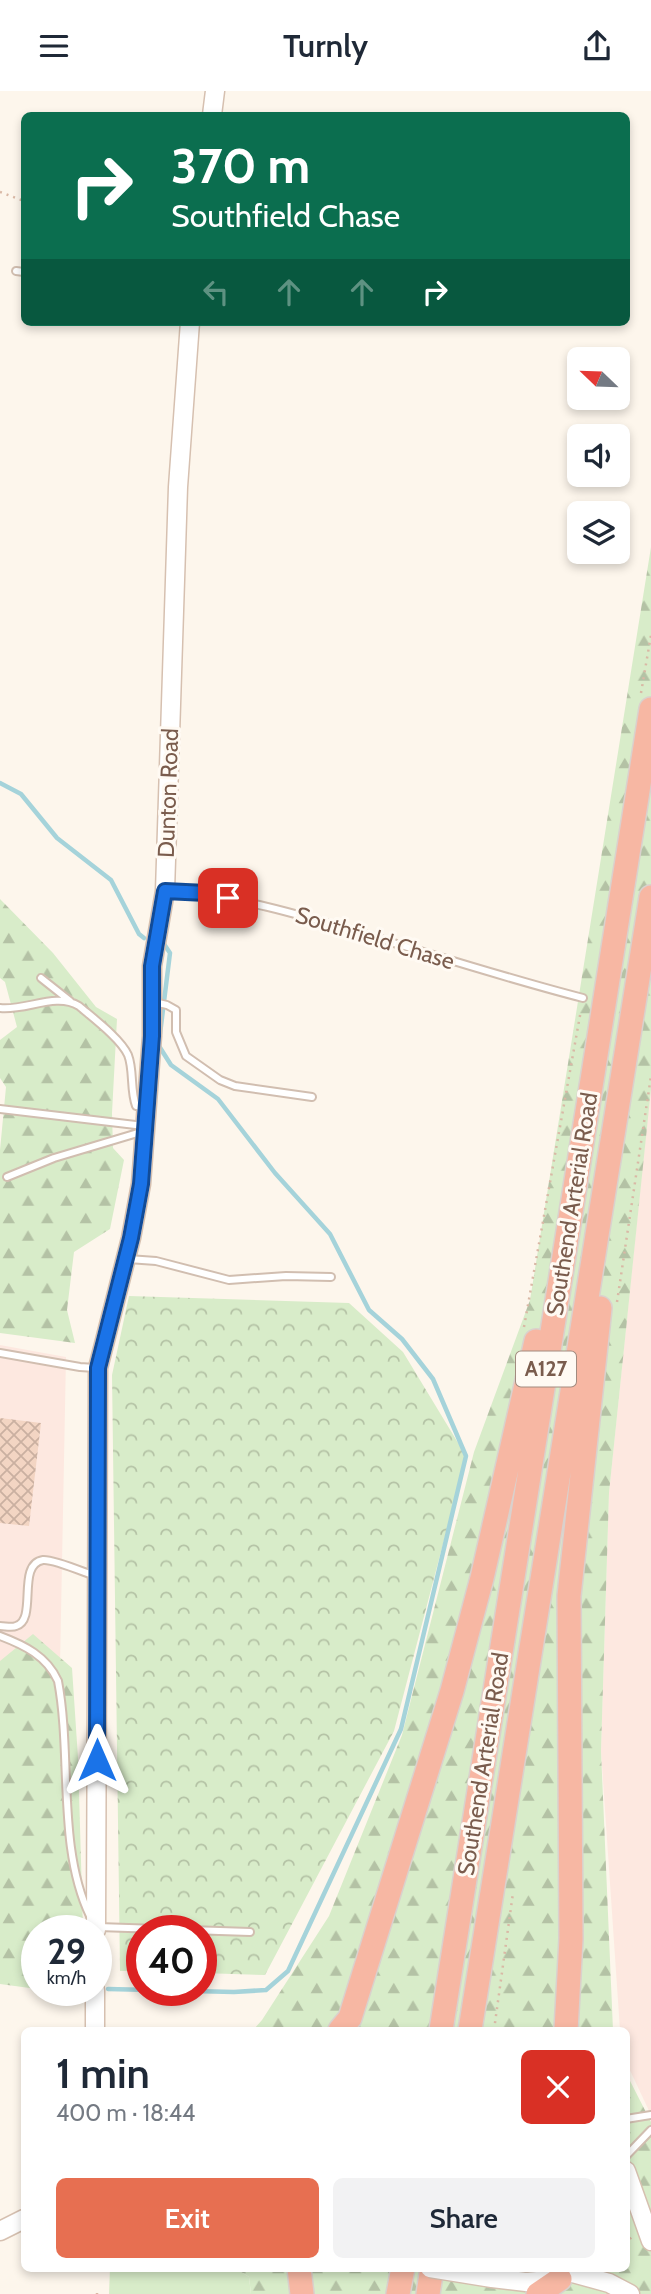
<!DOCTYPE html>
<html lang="en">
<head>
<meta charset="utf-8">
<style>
	:root { --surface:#fff; --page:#f2f2f3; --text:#1f2937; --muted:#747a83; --accent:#e76f51 }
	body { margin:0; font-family:Cabin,sans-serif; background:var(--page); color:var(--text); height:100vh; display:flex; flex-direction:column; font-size:26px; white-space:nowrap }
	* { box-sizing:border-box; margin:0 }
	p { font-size:23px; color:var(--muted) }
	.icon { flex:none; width:38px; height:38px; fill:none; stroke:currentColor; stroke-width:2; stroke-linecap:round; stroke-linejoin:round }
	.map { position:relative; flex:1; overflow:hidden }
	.sheet { position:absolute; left:21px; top:1936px; width:609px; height:245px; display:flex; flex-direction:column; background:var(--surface); border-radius:10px; box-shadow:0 4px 10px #0003 }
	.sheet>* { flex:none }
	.banner { position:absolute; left:21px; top:21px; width:609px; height:214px; border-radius:10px; box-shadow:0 4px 10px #0003; background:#0b6e4f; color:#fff; overflow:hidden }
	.needle { width:46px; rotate:293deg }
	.controls { position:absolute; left:567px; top:256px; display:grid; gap:14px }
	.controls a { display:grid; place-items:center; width:63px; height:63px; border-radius:10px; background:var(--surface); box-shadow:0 4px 10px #0003; font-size:35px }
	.speed { position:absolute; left:21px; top:1824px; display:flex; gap:14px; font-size:35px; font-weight:700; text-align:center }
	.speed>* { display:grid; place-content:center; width:91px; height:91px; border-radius:50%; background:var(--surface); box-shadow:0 4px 10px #0003; line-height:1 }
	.speed small { font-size:18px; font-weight:400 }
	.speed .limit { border:10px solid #d22; background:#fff; color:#111 }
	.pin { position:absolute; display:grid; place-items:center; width:60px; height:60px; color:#fff; margin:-30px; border-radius:14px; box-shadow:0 4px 10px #0006 }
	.me { position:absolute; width:77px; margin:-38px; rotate:0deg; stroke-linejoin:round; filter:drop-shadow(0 0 5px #0008) }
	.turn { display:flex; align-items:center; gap:24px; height:147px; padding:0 35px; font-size:32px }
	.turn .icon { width:91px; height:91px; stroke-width:2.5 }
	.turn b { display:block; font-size:49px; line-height:60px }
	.lanes { display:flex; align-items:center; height:66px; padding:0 35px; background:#0003; justify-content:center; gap:35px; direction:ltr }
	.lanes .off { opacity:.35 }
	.round { display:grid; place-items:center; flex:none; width:74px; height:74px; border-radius:10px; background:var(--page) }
	.head { display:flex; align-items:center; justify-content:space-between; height:119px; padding:0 35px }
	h1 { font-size:42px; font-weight:600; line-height:52px }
	.cta { display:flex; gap:14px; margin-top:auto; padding:14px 35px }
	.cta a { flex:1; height:80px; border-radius:10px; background:var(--accent); color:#fff; font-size:28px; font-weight:600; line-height:80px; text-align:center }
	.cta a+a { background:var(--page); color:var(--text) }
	header { display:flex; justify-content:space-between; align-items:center; height:91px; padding:0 35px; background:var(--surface); font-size:32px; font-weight:600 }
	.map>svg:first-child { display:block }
	.commercial { fill:#fde8e0 }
	.grass { fill:#d8ecc9 }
	.forest { fill:url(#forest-firs) }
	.park { fill:url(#park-crowns) }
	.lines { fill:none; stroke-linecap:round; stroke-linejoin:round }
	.stream { stroke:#a5d3da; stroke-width:4.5 }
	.building { fill:url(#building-cross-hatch) }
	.lane-casing { stroke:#d1beb0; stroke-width:10 }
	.secondary-casing { stroke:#d6c0b0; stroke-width:21 }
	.highway-casing { stroke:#dad1cd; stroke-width:26 }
	.path { stroke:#d9b8a5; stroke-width:2.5; stroke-dasharray:2 5; stroke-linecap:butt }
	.lane { stroke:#fff; stroke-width:6 }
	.secondary { stroke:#fff; stroke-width:18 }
	.highway { stroke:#f7b7a3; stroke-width:23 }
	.secondary-bridge-casing { stroke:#d6c0b0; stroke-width:21; stroke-linecap:butt }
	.secondary-bridge { stroke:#fff; stroke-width:18 }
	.route-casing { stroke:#114b97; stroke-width:18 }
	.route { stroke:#1a73e8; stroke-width:12 }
	.labels { text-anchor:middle; stroke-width:6; stroke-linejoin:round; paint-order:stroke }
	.shield { fill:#fffaf3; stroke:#a28b7f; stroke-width:2 }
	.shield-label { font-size:21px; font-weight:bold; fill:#7a5c4d }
	.street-label { font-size:23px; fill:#7a5c4d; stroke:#fffaf3 }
</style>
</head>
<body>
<header><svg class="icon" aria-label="menu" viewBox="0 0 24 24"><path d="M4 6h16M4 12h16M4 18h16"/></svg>Turnly<svg class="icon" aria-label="share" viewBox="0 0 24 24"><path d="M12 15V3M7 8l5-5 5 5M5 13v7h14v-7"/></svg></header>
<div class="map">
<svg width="651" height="2203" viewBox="0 0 651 2203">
	<defs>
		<pattern id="forest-firs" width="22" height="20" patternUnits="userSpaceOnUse" patternTransform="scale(1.75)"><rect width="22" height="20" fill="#d8ecc9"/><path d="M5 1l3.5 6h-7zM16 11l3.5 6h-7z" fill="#b4c2a5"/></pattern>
		<pattern id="park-crowns" width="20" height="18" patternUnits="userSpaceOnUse" patternTransform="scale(1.75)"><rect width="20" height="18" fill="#d8ecc9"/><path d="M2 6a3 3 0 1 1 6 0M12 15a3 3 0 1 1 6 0" fill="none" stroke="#b4c2a5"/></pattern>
		<pattern id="building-cross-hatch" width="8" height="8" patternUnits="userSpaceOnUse" patternTransform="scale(1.75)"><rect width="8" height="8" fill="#f3d5c3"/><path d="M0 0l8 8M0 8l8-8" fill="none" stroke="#cab0a1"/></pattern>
	</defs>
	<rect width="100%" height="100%" fill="#fdf6ec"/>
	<!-- commercial -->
	<path class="commercial" d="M651 993V2024L627 1973 626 1939H620L601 1660 609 1402Z
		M0 1254 66 1266 55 1833 0 1827Z"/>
	<!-- grass -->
	<path class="grass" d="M110 2177H235L249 2186 251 2203H109Z"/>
	<!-- forest -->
	<path class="forest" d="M651 456V998L609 1402 601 1660 613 1939H253L262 1929 329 1825 402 1644 474 1361 530 1209Z
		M0 808 53 862 96 916 117 928 112 1022 113 1057 124 1069 110 1138 74 1161 67 1219 75 1252 0 1242V1059L6 996 0 987V949L17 936 5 891 0 887Z
		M33 1543 72 1577 78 1667 83 1838 37 1839V1898L0 1893V1570Z
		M627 1984 651 2031V2203H251L249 2186 235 2177H626Z"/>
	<!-- park -->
	<path class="park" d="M129 1205 349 1212 403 1261 466 1365 394 1640 265 1884 201 1882V1839H142V1880H120L112 1284Z"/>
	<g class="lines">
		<!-- stream -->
		<path class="stream" d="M0 692 21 703 57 747 111 789 139 843 144 847
			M160 943 170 862 162 850
			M108 1898 234 1901 266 1899 288 1880 401 1638 466 1365 433 1288 402 1248 369 1219 330 1143 275 1082 218 1008 171 974 159 955"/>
	</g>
	<!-- building -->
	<path class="building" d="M0 1327 41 1332 29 1435 0 1432Z"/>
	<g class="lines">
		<!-- lane casing -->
		<g class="lane-casing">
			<path id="lane" d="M16 180 24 181
				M167 800C240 805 304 825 374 846 444 867 513 889 583 907
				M41 887 70 910
				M154 911 167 914 176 919V941L186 965 220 989 235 995 312 1006
				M0 917C26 920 56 901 79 915 93 927 121 948 128 964 134 979 130 999 136 1015L145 1016
				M0 1018 144 1035
				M7 1086 54 1067 141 1041
				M128 1168 156 1170 229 1189 286 1185 331 1186
				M0 1262 80 1276 95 1277
				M0 1535C5 1535 12 1537 16 1535 38 1529 16 1473 43 1469 54 1468 83 1481 95 1485
				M0 1545C24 1554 47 1565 58 1590 72 1664 57 1757 90 1825
				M98 1836 250 1841
				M626 2028 651 2024
				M626 2065 651 2039"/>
		</g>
		<!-- secondary casing -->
		<g class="secondary-casing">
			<path id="secondary" d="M212 24 215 0
				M96 1839 98 1277 131 1147 141 1093 152 945V875L165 800 178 396 190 231
				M95 1939V1899
				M626 2080 651 2150
				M0 2140 24 2128
				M569 2181 609 2192 630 2203
				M492 2187 526 2191 560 2188 574 2177"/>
		</g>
		<!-- highway casing -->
		<g class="highway-casing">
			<path id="highway" d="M340 1939 350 1927 452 1600 482 1487 536 1250
				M441 1939 651 618
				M470 1939 651 806
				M566 1939 571 1848 569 1505 600 1217
				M299 2177 302 2203
				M398 2203 403 2177
				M428 2203 432 2177
				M538 2203 560 2188"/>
		</g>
		<!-- path -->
		<path class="path" d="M0 101 24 110
			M641 602 651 544
			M617 1211 651 985
			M524 1236 581 919
			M494 1939 513 1802
			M626 2154 632 2145
			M97 2203V2202"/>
		<!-- lane -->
		<use href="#lane" class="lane"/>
		<!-- secondary -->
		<use href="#secondary" class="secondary"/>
		<!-- highway -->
		<use href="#highway" class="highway"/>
		<!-- secondary-bridge casing -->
		<g class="secondary-bridge-casing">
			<path id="secondary-bridge" d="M430 2177 492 2187"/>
		</g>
		<!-- secondary-bridge -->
		<use href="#secondary-bridge" class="secondary-bridge"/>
	</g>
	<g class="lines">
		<!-- route casing -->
		<g class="route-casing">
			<path id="route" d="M97 1669 98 1277 131 1147 141 1093 152 945V875L165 800 206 802 228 807"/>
		</g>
		<!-- route -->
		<use href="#route" class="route"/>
	</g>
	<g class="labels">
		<!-- shield labels -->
		<rect class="shield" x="516" y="1260.5" width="60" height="35" rx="5"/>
		<g class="shield-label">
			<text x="546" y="1285">A127</text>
		</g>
		<!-- street labels -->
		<g class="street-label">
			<text transform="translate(168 702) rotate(-88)" y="8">Dunton Road</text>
			<text transform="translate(375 847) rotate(17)" y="8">Southfield Chase</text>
			<text transform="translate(572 1113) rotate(-81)" y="8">Southend Arterial Road</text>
			<text transform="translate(483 1673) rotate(-81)" y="8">Southend Arterial Road</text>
		</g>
	</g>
</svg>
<div class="controls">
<a><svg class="needle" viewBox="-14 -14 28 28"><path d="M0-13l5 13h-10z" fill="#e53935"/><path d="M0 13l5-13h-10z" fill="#747a83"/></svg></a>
<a><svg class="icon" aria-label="sound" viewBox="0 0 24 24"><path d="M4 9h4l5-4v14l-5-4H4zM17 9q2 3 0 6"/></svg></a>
<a><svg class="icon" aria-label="layers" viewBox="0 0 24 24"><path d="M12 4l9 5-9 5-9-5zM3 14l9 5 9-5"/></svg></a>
</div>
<div class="speed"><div>29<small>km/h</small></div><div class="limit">40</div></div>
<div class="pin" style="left:228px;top:807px;background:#d93025"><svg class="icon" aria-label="arrive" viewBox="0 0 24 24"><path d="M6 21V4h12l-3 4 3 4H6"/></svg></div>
<svg class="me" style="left:97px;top:1669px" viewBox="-20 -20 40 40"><path d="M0-17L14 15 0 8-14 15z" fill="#1a73e8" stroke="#fff" stroke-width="4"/></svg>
<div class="banner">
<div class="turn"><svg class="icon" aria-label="right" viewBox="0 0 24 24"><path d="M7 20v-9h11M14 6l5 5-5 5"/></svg><div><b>370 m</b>Southfield Chase</div></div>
<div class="lanes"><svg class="icon off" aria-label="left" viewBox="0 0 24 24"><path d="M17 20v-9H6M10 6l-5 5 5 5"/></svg><svg class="icon off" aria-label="ahead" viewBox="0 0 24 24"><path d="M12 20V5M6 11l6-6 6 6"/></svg><svg class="icon off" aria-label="ahead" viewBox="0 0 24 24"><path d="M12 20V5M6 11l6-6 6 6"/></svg><svg class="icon" aria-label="right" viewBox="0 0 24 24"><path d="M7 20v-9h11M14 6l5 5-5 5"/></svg></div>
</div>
<section class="sheet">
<div class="head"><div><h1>1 min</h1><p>400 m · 18:44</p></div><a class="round" style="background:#d93025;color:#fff"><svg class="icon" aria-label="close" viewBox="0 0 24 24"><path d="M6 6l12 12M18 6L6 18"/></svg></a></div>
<div class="cta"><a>Exit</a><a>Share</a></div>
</section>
</div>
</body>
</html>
